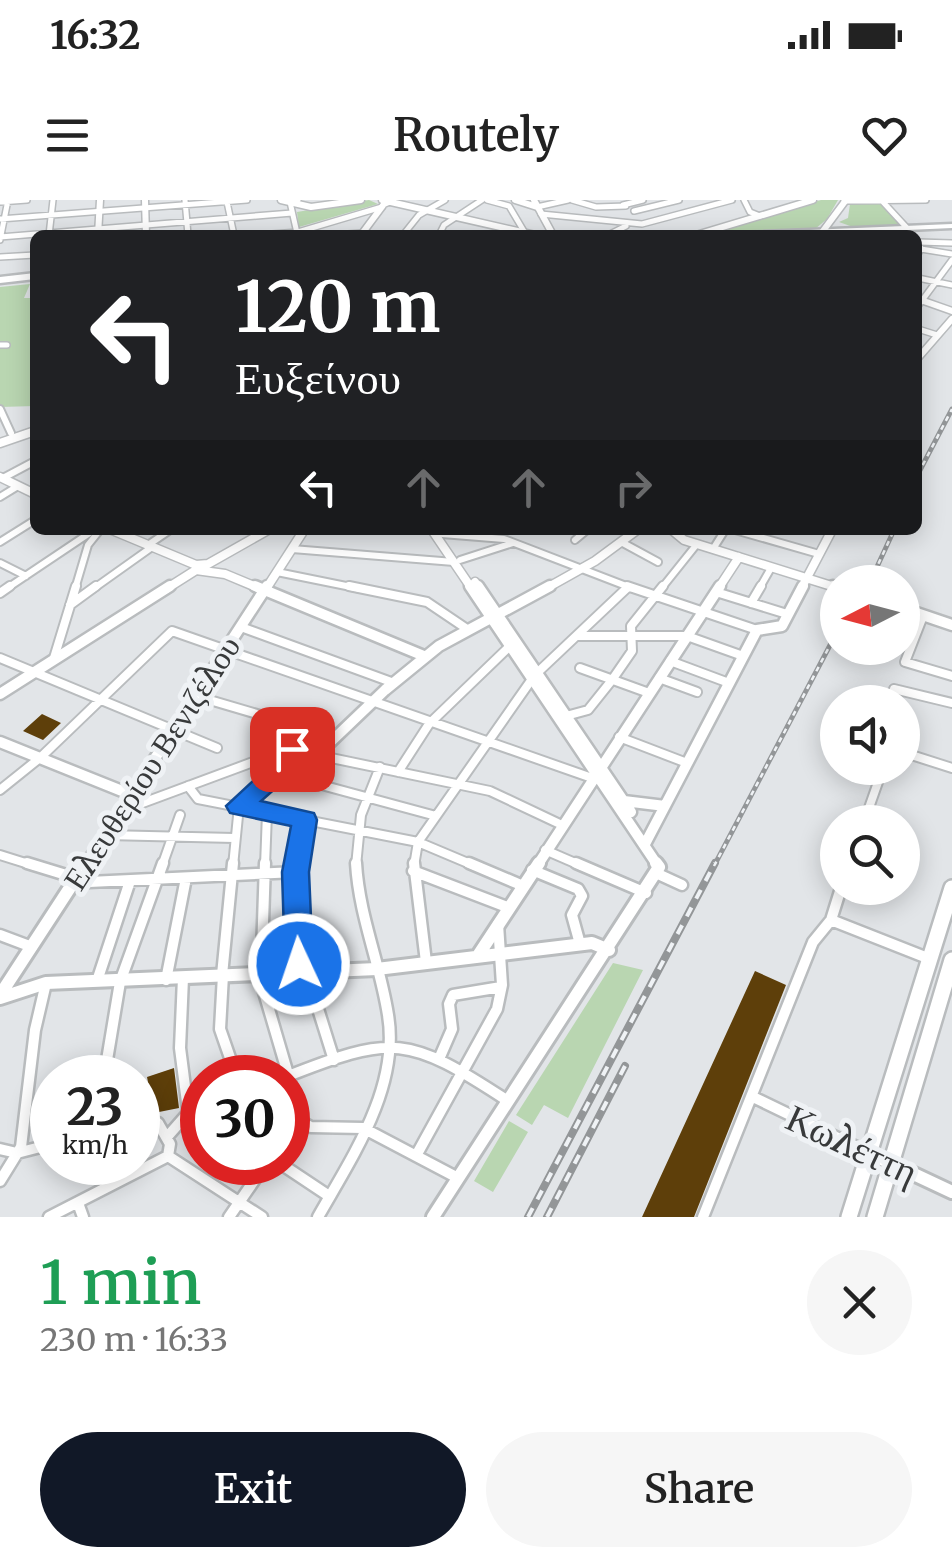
<!DOCTYPE html>
<html lang="en">
<head>
<meta charset="utf-8">
<style>
	:root { --surface:#fff; --page:#f6f6f6; --text:#222; --muted:#767676; --accent:#111827 }
	body { margin:0; font-family:Merriweather,serif; background:var(--page); color:var(--text); height:100vh; display:flex; flex-direction:column; font-size:38px; white-space:nowrap }
	* { box-sizing:border-box; margin:0 }
	p { font-size:32px; color:var(--muted) }
	.icon { flex:none; width:55px; height:55px; fill:none; stroke:currentColor; stroke-width:2; stroke-linecap:round; stroke-linejoin:round }
	.map { position:relative; height:1017px; overflow:hidden }
	.panel { display:flex; flex-direction:column; background:var(--surface); flex:1 }
	.panel>* { flex:none }
	.hud { position:absolute; left:30px; top:30px; width:892px; height:305px; border-radius:15px; box-shadow:0 5px 25px #0003; background:#202124; color:#fff; overflow:hidden }
	.needle { width:65px; rotate:264deg }
	.tools { position:absolute; left:820px; top:365px; display:grid; gap:20px }
	.tools a { display:grid; place-items:center; width:100px; height:100px; border-radius:50%; background:var(--surface); box-shadow:0 5px 25px #0003; font-size:50px }
	.speed { position:absolute; left:30px; top:855px; display:flex; gap:20px; font-size:50px; font-weight:700; text-align:center }
	.speed>* { display:grid; place-content:center; width:130px; height:130px; border-radius:50%; background:var(--surface); box-shadow:0 5px 25px #0003; line-height:1 }
	.speed small { font-size:25px; font-weight:400 }
	.speed .limit { border:15px solid #d22; background:#fff; color:#111 }
	.pin { position:absolute; display:grid; place-items:center; width:85px; height:85px; color:#fff; margin:-42px; border-radius:20px; box-shadow:0 5px 15px #0006 }
	.me { position:absolute; width:110px; margin:-55px; rotate:357deg; stroke-linejoin:round; filter:drop-shadow(0 0 8px #0008) }
	.turn { display:flex; align-items:center; gap:35px; height:210px; padding:0 40px; font-size:45px }
	.turn .icon { width:130px; height:130px; stroke-width:2.5 }
	.turn b { display:block; font-size:70px; line-height:85px }
	.lanes { display:flex; align-items:center; height:95px; padding:0 40px; background:#0003; justify-content:center; gap:50px; direction:ltr }
	.lanes .off { opacity:.35 }
	.round { display:grid; place-items:center; flex:none; width:105px; height:105px; border-radius:52px; background:var(--page) }
	.headline { display:flex; align-items:center; justify-content:space-between; height:170px; padding:0 40px }
	h1 { font-size:60px; font-weight:600; line-height:75px; color:#1e9e55 }
	.button { display:flex; gap:20px; margin-top:auto; padding:20px 40px }
	.button a { flex:1; height:115px; border-radius:60px; background:var(--accent); color:#fff; font-size:40px; font-weight:600; line-height:115px; text-align:center }
	.button a+a { background:var(--page); color:var(--text) }
	.status { display:flex; justify-content:space-between; align-items:center; height:70px; padding:0 50px; background:var(--surface); direction:ltr }
	.status svg { height:28px; fill:currentColor }
	header { display:flex; justify-content:space-between; align-items:center; height:130px; padding:0 40px; background:var(--surface); font-size:45px; font-weight:600 }
	.map>svg:first-child { display:block }
	.green { fill:#b9d6b1 }
	.building { fill:#5e3f0a }
	.lines { fill:none; stroke-linecap:round; stroke-linejoin:round }
	.street-far3-casing { stroke:#b9bcbe; stroke-width:8 }
	.street-far2-casing { stroke:#b9bcbe; stroke-width:10 }
	.street-far1-casing { stroke:#b9bcbe; stroke-width:12 }
	.street-casing { stroke:#b9bcbe; stroke-width:15 }
	.secondary-far3-casing { stroke:#b9bcbe; stroke-width:9 }
	.secondary-far2-casing { stroke:#b9bcbe; stroke-width:11 }
	.secondary-far1-casing { stroke:#b9bcbe; stroke-width:15 }
	.secondary-casing { stroke:#b9bcbe; stroke-width:18 }
	.primary-casing { stroke:#b9bcbe; stroke-width:20 }
	.highway-casing { stroke:#b9bcbe; stroke-width:5 }
	.street-far3 { stroke:#fff; stroke-width:5 }
	.street-far2 { stroke:#fff; stroke-width:6 }
	.street-far1 { stroke:#fff; stroke-width:8 }
	.street { stroke:#fff; stroke-width:10 }
	.secondary-far3 { stroke:#fff; stroke-width:6 }
	.secondary-far2 { stroke:#fff; stroke-width:8 }
	.secondary-far1 { stroke:#fff; stroke-width:10 }
	.secondary { stroke:#fff; stroke-width:12 }
	.primary { stroke:#fff; stroke-width:15 }
	.highway { fill:#fff; fill-rule:evenodd }
	.rail-far1-casing { stroke:#939698; stroke-width:5 }
	.rail-casing { stroke:#939698; stroke-width:8 }
	.rail-far1 { stroke:#eff2f5; stroke-width:2.5; stroke-dasharray:5; stroke-linecap:butt }
	.rail { stroke:#eff2f5; stroke-width:4; stroke-dasharray:10; stroke-linecap:butt }
	.route { fill:#1a73e8; stroke:#114b97; stroke-width:2.5 }
	.labels { text-anchor:middle; stroke-width:10; stroke-linejoin:round; paint-order:stroke }
	.street-label { font-size:32px; fill:#383a3b; stroke:#eff2f5 }
	.near-street-label { font-size:38px; fill:#383a3b; stroke:#eff2f5 }
</style>
</head>
<body>
<div class="status"><b>16:32</b><svg viewBox="0 0 49 12"><path d="M0 12V9h3v3zM5 12V6h3v6zM10 12V3h3v9zM15 12V0h3v12zM26 1h20v11H26zM47 4h2v5h-2z"/></svg></div>
<header><svg class="icon" aria-label="menu" viewBox="0 0 24 24"><path d="M4 6h16M4 12h16M4 18h16"/></svg>Routely<svg class="icon" aria-label="heart" viewBox="0 0 24 24"><path d="M12 20l-8-8c-3-5 5-10 8-4 3-6 11-1 8 4z"/></svg></header>
<div class="map">
<svg width="952" height="1017" viewBox="0 0 952 1017">
	<rect width="100%" height="100%" fill="#e2e5e8"/>
	<!-- green -->
	<path class="green" d="M369 0 378 4 299 27 297 12Z
		M821 0H838L827 19 815 29 708 33Z
		M881 3 901 25 853 27 839 22 848 18 850 4Z
		M30 84 24 98H35L32 110 35 111V206L0 207V87Z
		M613 763 643 770 568 918 544 905 532 925 516 915Z
		M509 921 528 932 493 992 474 981Z"/>
	<!-- building -->
	<path class="building" d="M42 514 61 523 43 540 23 531Z
		M755 771 786 785 694 1017H642Z
		M174 868 179 908 154 913 147 877Z"/>
	<g class="lines">
		<!-- street-far3 casing -->
		<g class="street-far3-casing">
			<path id="street-far3" d="M185 0 188 35
				M487 0 509 6 525 33
				M572 0 596 7 626 6
				M744 0 750 12 760 16
				M844 1 926 0
				M0 2 27 0
				M227 2 234 35
				M883 2 907 28
				M623 5 643 0
				M537 7 568 0
				M634 11 679 0
				M541 14 642 24 732 0
				M0 19 247 0
				M297 33 290 2 298 0
				M49 35 53 0
				M259 35 298 32 382 7
				M334 35 362 33
				M403 35 419 15 445 0
				M439 35 444 25 482 0
				M608 35 626 26
				M0 37 292 13
				M0 40 8 0
				M918 42 952 43
				M918 54 921 49 952 54
				M0 57 35 55
				M918 78 952 85
				M918 106 952 60
				M918 129 937 135
				M0 145H7"/>
		</g>
		<!-- street-far2 casing -->
		<g class="street-far2-casing">
			<path id="street-far2" d="M0 209 11 233
				M3 278 35 261
				M0 297 18 286
				M735 330 819 354
				M442 334 504 339 634 389
				M575 340 587 330
				M0 342 35 320
				M623 343 658 362
				M148 345 170 330
				M292 349 454 362
				M713 349 725 330
				M460 360 513 343
				M0 363 26 376
				M277 372 361 389
				M6 389 94 330
				M75 389 88 345 100 330
				M93 389 152 347
				M661 389 697 344
				M759 389 771 368"/>
		</g>
		<!-- street-far1 casing -->
		<g class="street-far1-casing">
			<path id="street-far1" d="M349 386 427 402 467 429
				M627 386 757 430
				M716 392 787 414
				M0 393 10 386
				M751 403 761 386
				M70 405 96 386
				M923 416 905 462 952 476
				M241 427 394 483
				M578 436H687L743 456
				M0 458 217 548
				M54 458 76 386
				M670 461 729 483
				M580 468 649 493
				M537 473 628 387
				M659 478 697 492
				M196 496 335 537
				M891 502 894 489 952 503
				M566 516 588 510 612 480 632 451 631 426 663 386
				M619 537 687 563
				M902 552 952 568
				M398 572 429 524 510 446
				M277 573 436 616
				M188 586 198 599 418 642 475 666
				M0 590 41 557 172 431 592 578
				M121 611 288 549 490 591 562 625
				M864 622 883 568
				M106 635 234 638
				M545 650 582 666
				M0 655 35 666
				M162 666 180 615
				M233 666 239 606 309 552
				M265 666 267 613
				M296 666 305 619
				M356 666 361 615 380 567
				M414 666 418 642 532 479"/>
		</g>
		<!-- street casing -->
		<g class="street-casing">
			<path id="street" d="M27 663 89 682 295 672
				M265 663 261 782 302 922 311 927 363 928 458 978
				M297 663 298 761 309 780 334 860
				M414 663 426 762
				M469 663 521 685
				M576 663 646 693
				M532 670 578 689 582 696 572 715 580 744
				M413 671 507 707
				M658 674 682 685
				M831 720 930 759
				M0 735 32 747
				M222 775 233 663
				M223 775 220 829 237 878
				M183 778 180 848 188 910 202 914
				M166 780 186 678
				M97 781 130 681
				M439 859 452 829 449 804 453 795 501 787
				M104 878 120 782 163 663
				M283 878C394 834 407 835 508 901
				M753 897 869 953
				M138 924 158 923 170 944 168 956
				M167 937 189 912
				M0 949 17 953 52 944
				M417 954 497 809 502 785 498 724
				M168 956 262 1017
				M278 962 329 996
				M0 981 21 947 35 830 46 783
				M78 1003 83 1017
				M49 1017 168 956
				M229 1017 267 962
				M318 1017C352 957 400 887 388 815 380 763 359 716 356 663
				M703 1017 813 742 831 720 841 688"/>
		</g>
		<!-- secondary-far3 casing -->
		<g class="secondary-far3-casing">
			<path id="secondary-far3" d="M145 0 146 35
				M281 0 311 7 361 0
				M382 0 535 35
				M515 0 537 7
				M534 0 553 35
				M904 32 907 35
				M98 35 100 0
				M361 35 384 4 393 0
				M696 35 813 0
				M820 35 846 0
				M918 45 921 49
				M918 99 952 111
				M918 158 952 119"/>
		</g>
		<!-- secondary-far2 casing -->
		<g class="secondary-far2-casing">
			<path id="secondary-far2" d="M0 243 35 231
				M0 277 35 294
				M112 330 196 365
				M432 330 472 389
				M672 330 684 340 838 388
				M196 365 208 364 268 330
				M475 382 480 389
				M166 389 196 370 225 374 261 389
				M266 389 304 330
				M545 389 595 361 637 330
				M718 389 739 357
				M801 389 832 330"/>
		</g>
		<!-- secondary-far1 casing -->
		<g class="secondary-far1-casing">
			<path id="secondary-far1" d="M255 386 424 456
				M470 386 658 666
				M478 386 631 612
				M833 386 838 388
				M902 408 952 425
				M0 494 170 386
				M0 542 132 595
				M318 554 385 490 439 446 550 386
				M624 601 665 606
				M645 644 757 430 782 426 803 386
				M85 666 267 386
				M537 666 720 386"/>
		</g>
		<!-- secondary casing -->
		<g class="secondary-casing">
			<path id="secondary" d="M479 754 539 663
				M0 795 86 663
				M0 798 46 783 377 769 592 743 609 750
				M869 953 952 992
				M433 1017 659 667 656 663"/>
		</g>
		<!-- primary casing -->
		<g class="primary-casing">
			<path id="primary" d="M849 1017 952 688
				M875 1017 952 760"/>
		</g>
		<!-- highway casing -->
		<g class="highway-casing">
			<path id="highway" d="M952 24V28L796 35H735L739 33Z
				M35 73V79L0 83V77Z"/>
		</g>
		<!-- street-far3 -->
		<use href="#street-far3" class="street-far3"/>
		<!-- street-far2 -->
		<use href="#street-far2" class="street-far2"/>
		<!-- street-far1 -->
		<use href="#street-far1" class="street-far1"/>
		<!-- street -->
		<use href="#street" class="street"/>
		<!-- secondary-far3 -->
		<use href="#secondary-far3" class="secondary-far3"/>
		<!-- secondary-far2 -->
		<use href="#secondary-far2" class="secondary-far2"/>
		<!-- secondary-far1 -->
		<use href="#secondary-far1" class="secondary-far1"/>
		<!-- secondary -->
		<use href="#secondary" class="secondary"/>
		<!-- primary -->
		<use href="#primary" class="primary"/>
		<!-- highway -->
		<use href="#highway" class="highway"/>
		<!-- rail-far1 casing -->
		<g class="rail-far1-casing">
			<path id="rail-far1" d="M918 274 952 209
				M870 382 894 330
				M714 666 838 430"/>
		</g>
		<!-- rail casing -->
		<g class="rail-casing">
			<path id="rail" d="M528 1017 715 663
				M547 1017 625 866"/>
		</g>
		<!-- rail-far1 -->
		<use href="#rail-far1" class="rail-far1"/>
		<!-- rail -->
		<use href="#rail" class="rail"/>
	</g>
	<!-- route -->
	<path class="route" d="M292 540 304 549 286 579 261 601 314 613 317 620 309 672 313 764 309 772 299 776 289 772 285 764 282 672 291 626 230 613 226 606 269 566 284 543Z"/>
	<g class="labels">
		<!-- street labels -->
		<g class="street-label">
			<text transform="translate(152 563) rotate(-57)" y="11">Ελευθερίου Βενιζέλου</text>
		</g>
		<!-- near-street labels -->
		<g class="near-street-label">
			<text transform="translate(852 945) rotate(25)" y="13">Κωλέττη</text>
		</g>
	</g>
</svg>
<div class="tools">
<a><svg class="needle" viewBox="-14 -14 28 28"><path d="M0-13l5 13h-10z" fill="#e53935"/><path d="M0 13l5-13h-10z" fill="#767676"/></svg></a>
<a><svg class="icon" aria-label="sound" viewBox="0 0 24 24"><path d="M4 9h4l5-4v14l-5-4H4zM17 9q2 3 0 6"/></svg></a>
<a><svg class="icon" aria-label="search" viewBox="0 0 24 24"><circle cx="10" cy="10" r="6"/><path d="M15 15l6 6"/></svg></a>
</div>
<div class="speed"><div>23<small>km/h</small></div><div class="limit">30</div></div>
<div class="pin" style="left:292px;top:549px;background:#d93025"><svg class="icon" aria-label="arrive" viewBox="0 0 24 24"><path d="M6 21V4h12l-3 4 3 4H6"/></svg></div>
<svg class="me" style="left:299px;top:764px" viewBox="-20 -20 40 40"><circle r="17" fill="#1a73e8" stroke="#fff" stroke-width="3"/><path d="M0-11L8 9 0 5-8 9z" fill="#fff"/></svg>
<div class="hud">
<div class="turn"><svg class="icon" aria-label="left" viewBox="0 0 24 24"><path d="M17 20v-9H6M10 6l-5 5 5 5"/></svg><div><b>120 m</b>Ευξείνου</div></div>
<div class="lanes"><svg class="icon" aria-label="left" viewBox="0 0 24 24"><path d="M17 20v-9H6M10 6l-5 5 5 5"/></svg><svg class="icon off" aria-label="ahead" viewBox="0 0 24 24"><path d="M12 20V5M6 11l6-6 6 6"/></svg><svg class="icon off" aria-label="ahead" viewBox="0 0 24 24"><path d="M12 20V5M6 11l6-6 6 6"/></svg><svg class="icon off" aria-label="right" viewBox="0 0 24 24"><path d="M7 20v-9h11M14 6l5 5-5 5"/></svg></div>
</div>
</div>
<section class="panel">
<div class="headline"><div><h1>1 min</h1><p>230 m · 16:33</p></div><a class="round"><svg class="icon" aria-label="close" viewBox="0 0 24 24"><path d="M6 6l12 12M18 6L6 18"/></svg></a></div>
<div class="button"><a>Exit</a><a>Share</a></div>
</section>
</body>
</html>
